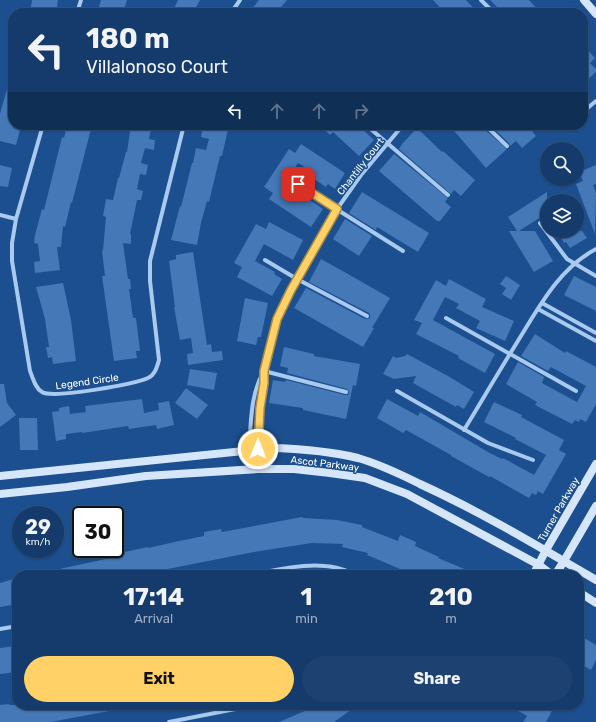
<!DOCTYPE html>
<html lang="en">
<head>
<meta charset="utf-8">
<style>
	:root { --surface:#143b6b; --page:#1d4271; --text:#f1f3f6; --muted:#9dadc1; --line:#33557e; --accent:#ffd166 }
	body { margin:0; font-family:Rubik,sans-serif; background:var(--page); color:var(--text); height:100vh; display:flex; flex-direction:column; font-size:15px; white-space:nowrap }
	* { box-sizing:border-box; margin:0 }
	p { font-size:13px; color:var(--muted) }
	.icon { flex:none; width:22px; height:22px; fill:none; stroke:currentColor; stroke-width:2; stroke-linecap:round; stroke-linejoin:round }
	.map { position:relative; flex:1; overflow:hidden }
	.side { position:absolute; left:12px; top:570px; width:572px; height:140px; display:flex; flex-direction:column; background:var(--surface); border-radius:16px; box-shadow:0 1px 3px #0004,0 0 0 1px var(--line) }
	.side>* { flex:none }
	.top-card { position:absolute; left:8px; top:8px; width:580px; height:122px; border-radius:16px; box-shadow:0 1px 3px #0004,0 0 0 1px var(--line); background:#143b6b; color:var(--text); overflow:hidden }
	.buttons { position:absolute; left:540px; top:142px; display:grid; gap:8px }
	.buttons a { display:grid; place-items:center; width:44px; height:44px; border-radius:50%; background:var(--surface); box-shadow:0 1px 3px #0004,0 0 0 1px var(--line); font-size:20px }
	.speed { position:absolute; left:12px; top:506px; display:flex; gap:8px; font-size:20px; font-weight:700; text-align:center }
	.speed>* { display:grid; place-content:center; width:52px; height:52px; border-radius:50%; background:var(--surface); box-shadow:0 1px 3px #0004,0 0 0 1px var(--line); line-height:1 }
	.speed small { font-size:10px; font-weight:400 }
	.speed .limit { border:2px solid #111; border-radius:6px; background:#fff; color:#111 }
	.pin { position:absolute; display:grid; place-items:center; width:34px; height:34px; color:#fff; margin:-17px; border-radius:8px; box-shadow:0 2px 6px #0006 }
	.me { position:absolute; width:44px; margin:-22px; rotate:1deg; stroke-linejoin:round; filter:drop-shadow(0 0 3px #0008) }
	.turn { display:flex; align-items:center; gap:14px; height:84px; padding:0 12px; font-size:18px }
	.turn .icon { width:52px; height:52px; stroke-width:2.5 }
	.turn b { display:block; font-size:28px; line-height:34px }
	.lanes { display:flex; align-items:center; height:38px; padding:0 12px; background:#0003; justify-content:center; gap:20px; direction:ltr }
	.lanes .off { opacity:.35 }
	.eta { display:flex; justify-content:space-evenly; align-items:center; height:68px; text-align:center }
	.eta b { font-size:24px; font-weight:700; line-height:28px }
	.primary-button { display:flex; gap:8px; margin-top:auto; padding:8px 12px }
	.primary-button a { flex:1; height:46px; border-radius:24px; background:var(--accent); color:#111; font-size:16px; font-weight:700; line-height:46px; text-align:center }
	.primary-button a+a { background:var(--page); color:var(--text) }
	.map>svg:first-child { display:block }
	.building { fill:#4478b7 }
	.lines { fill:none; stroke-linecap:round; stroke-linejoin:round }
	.street { stroke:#a9c9ee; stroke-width:4 }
	.secondary { stroke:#d6e6fa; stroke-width:8 }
	.route-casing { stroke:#a68842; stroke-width:10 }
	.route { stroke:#ffd166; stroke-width:7 }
	.labels { text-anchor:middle; stroke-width:3; stroke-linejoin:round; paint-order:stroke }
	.street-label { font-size:10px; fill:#fff; stroke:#1b4f8f }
</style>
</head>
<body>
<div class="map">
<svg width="596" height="722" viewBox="0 0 596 722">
	<rect width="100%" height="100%" fill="#1b4f8f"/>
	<!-- building -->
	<path class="building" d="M32 0H58L56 13H30Z
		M101 0H127L123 13H97Z
		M178 0H200L193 13H172Z
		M259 0H287L276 13H255L251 10Z
		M433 0H466L478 13H445Z
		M490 0H529L541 13H503Z
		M583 45 595 58 590 63 596 69V72L583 84Z
		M10 78H13V128L20 130 16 145 0 141V114Z
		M67 125H92L72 203 71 202 65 227 63 226 61 247H57L60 270 35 273 34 262 40 261 38 244 34 243 35 235 42 209 44 210 62 137 64 138Z
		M131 125H152L149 139 155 140 154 150 145 148 141 163 148 165 146 175 140 174 137 189 143 191 141 200H137L130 234H131V244L123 243 128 279H130L131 289H129L133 318H136L140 351H136L137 358 114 361 102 276H105L102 251 103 250 106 217 103 216 106 199 113 200 118 178H119L126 152H127Z
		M203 125H229L222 156H220L209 202 207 201 201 223 197 245 171 240 180 206 181 207 192 163H193L196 148 206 150 209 139 201 137Z
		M320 125H358L374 140 359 156 333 132 330 135Z
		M449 125H482L483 128 507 149 486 168Z
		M490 125H527L536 136 522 148 516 141 510 146 509 143Z
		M417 128 442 152 443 151 475 180 461 196 454 190 451 194 399 149 402 144Z
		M301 144 345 173 335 189 328 184 326 187 308 175 311 171 298 163 289 177 283 188 295 197 298 192 323 209 311 227 269 199 273 193 264 187 289 149 295 153Z
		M394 154 448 198 445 202 451 207 440 221H437L379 171Z
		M0 165 12 168 8 187 0 186Z
		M596 165V184L593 185 596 193 595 234 576 184 583 181 579 172Z
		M362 192 429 233 418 252 377 227 376 230 349 213Z
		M547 192V213L519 231H535L553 261 534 272 509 231H517L508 217Z
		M345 219 372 236 359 256 333 239Z
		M269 222 303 240 293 260 264 244 255 261 275 272 274 274 282 279 272 296 237 277 242 267 234 263 256 224 266 229Z
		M557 231H582L587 238 570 248 566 242 564 243Z
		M193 252 207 345 211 344 212 352 222 351 223 360 188 365 187 354 193 353 191 338 180 340 174 307H175L169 261 176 259V255Z
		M321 259 348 274 390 298 372 328H374L363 347 294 308 306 288 365 319 370 318V315L369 313 309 282Z
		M506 276 520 285 511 300 502 294 506 288 500 284Z
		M574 276 596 287V311L564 295Z
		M449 279 486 299 482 307 514 321 505 341 476 328 480 321 456 308 459 304 445 297 433 320 495 354 485 373 458 358 459 356 416 334 422 323 414 320 436 280 446 286Z
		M63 283 71 320 76 361 53 364 52 357 48 358 46 347H49L45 319 36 287Z
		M245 298 268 303 261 337H258L256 345 237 341Z
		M535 334 565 353 566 351 596 367V404L586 422 580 419 579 422 575 420 572 424 535 405 537 402 506 384 518 362 544 377 542 383 577 402 586 386 551 367 548 371 521 356Z
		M284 347 314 354V356L360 364 356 386 353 385 346 419 303 410V408L269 403 273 380 285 382 286 380 345 395H348L349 392 347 389 287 373 288 368 280 366Z
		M407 354 448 376 474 392 464 409 457 405 456 407 413 383 416 376 394 379 383 374 393 356 396 358 405 356Z
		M190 369 217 373 214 390 187 385Z
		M0 384H4L7 403 16 415 0 427Z
		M186 388 208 405 197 419 175 403Z
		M142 399 144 413 159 410 158 403 169 401 174 425 157 429 156 425 129 429 128 426 82 433V432L66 434V439L56 441 52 412 59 411V408L69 406 70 414 86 412 85 406Z
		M387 399 418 416 420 412 488 452 502 459 503 458 534 475 546 455 515 439 516 438 484 422 494 402 522 415 521 417 564 440 559 450 566 454 543 494 538 491 536 495 532 493 529 498 490 476 489 477 451 456V455L406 430 403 433 377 418Z
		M19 418H37L38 450H20Z
		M302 517 303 518 337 520 362 525V527L398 541 400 535 416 542 415 546 439 557 438 558 479 575H414L367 555 368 553 342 547 343 544 312 543 254 552 137 575H50V571L106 559 105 556 124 550V552L148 547V548L179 541 204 536V532L221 529 222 532Z
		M17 578V604L0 607V583Z
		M579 635 596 645V660L591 670 579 663Z
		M15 646 16 652H17V672L0 674V648Z
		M9 704V705H119L120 709 51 722H0V705Z
		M316 705H355L348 712 334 722H279L312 708Z
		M508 705H555L546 722H523L527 716Z"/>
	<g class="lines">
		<!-- street -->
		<path class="street" d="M481 0 494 13
			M77 13 81 0
			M231 13 240 0
			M583 112 596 101
			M43 125 16 219 12 243V261L30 371C33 378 35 388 42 392 53 399 135 384 148 378 155 375 157 367 159 360L150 281V261L184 125
			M366 125 448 195
			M485 125 507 146
			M298 185 403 251
			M0 215 16 219
			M540 223 567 259 596 276
			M265 260 297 279 367 316
			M542 303 596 333
			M538 309 596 341
			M446 318 576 391
			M264 371 346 392
			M397 391 488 443 533 460
			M464 430C481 402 498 373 516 344 538 309 558 269 596 249
			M249 450C251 424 250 394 264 371
			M258 469 257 436 264 371 277 319 291 290 337 209 361 175 403 125
			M251 575C275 570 300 564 325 566 336 566 347 571 358 575
			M0 629 17 626
			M169 722 256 705"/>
		<!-- secondary -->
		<path class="secondary" d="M584 0 596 14
			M0 476 274 448C303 449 329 451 358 458 379 464 400 474 420 484 481 512 538 546 596 580
			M0 494 67 487 146 476 258 469H294L330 473 365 478 407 494 539 565 552 575
			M533 575 546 550 596 464
			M555 575 564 561 596 506
			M579 592 596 603"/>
	</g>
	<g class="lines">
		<!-- route casing -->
		<g class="route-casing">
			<path id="route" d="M258 449 260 408 264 383V371L277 319 291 290 337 209 298 184"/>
		</g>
		<!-- route -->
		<use href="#route" class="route"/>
	</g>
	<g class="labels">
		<!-- street labels -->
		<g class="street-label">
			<text transform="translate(360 166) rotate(-52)" y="4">Chantilly Court</text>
			<text transform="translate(87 381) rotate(-8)" y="4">Legend Circle</text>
			<text transform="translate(325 463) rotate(7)" y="4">Ascot Parkway</text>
			<text transform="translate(558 509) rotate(-60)" y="4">Turner Parkway</text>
		</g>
	</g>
</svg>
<div class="buttons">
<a><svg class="icon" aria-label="search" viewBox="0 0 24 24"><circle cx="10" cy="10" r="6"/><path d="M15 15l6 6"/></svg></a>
<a><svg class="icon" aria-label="layers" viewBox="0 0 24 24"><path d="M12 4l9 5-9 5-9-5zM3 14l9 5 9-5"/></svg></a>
</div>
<div class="speed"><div>29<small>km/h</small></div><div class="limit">30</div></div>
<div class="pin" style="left:298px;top:184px;background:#d93025"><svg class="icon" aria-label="arrive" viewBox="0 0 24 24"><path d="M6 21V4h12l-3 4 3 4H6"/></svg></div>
<svg class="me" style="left:258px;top:449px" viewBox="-20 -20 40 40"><circle r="17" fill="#ffd166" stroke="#fff" stroke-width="3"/><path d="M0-11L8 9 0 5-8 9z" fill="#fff"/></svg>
<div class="top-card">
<div class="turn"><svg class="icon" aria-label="left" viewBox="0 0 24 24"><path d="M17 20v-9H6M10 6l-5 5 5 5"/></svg><div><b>180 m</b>Villalonoso Court</div></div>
<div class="lanes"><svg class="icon" aria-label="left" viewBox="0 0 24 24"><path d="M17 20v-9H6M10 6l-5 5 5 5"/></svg><svg class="icon off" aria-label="ahead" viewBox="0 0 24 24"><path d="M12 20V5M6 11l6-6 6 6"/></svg><svg class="icon off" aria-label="ahead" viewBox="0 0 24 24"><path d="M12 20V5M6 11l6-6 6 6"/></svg><svg class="icon off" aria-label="right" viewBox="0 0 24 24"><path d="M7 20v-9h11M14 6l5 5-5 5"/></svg></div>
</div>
<section class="side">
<div class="eta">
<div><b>17:14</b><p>Arrival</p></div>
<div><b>1</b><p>min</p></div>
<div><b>210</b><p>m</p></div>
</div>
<div class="primary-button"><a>Exit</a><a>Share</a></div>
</section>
</div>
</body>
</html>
